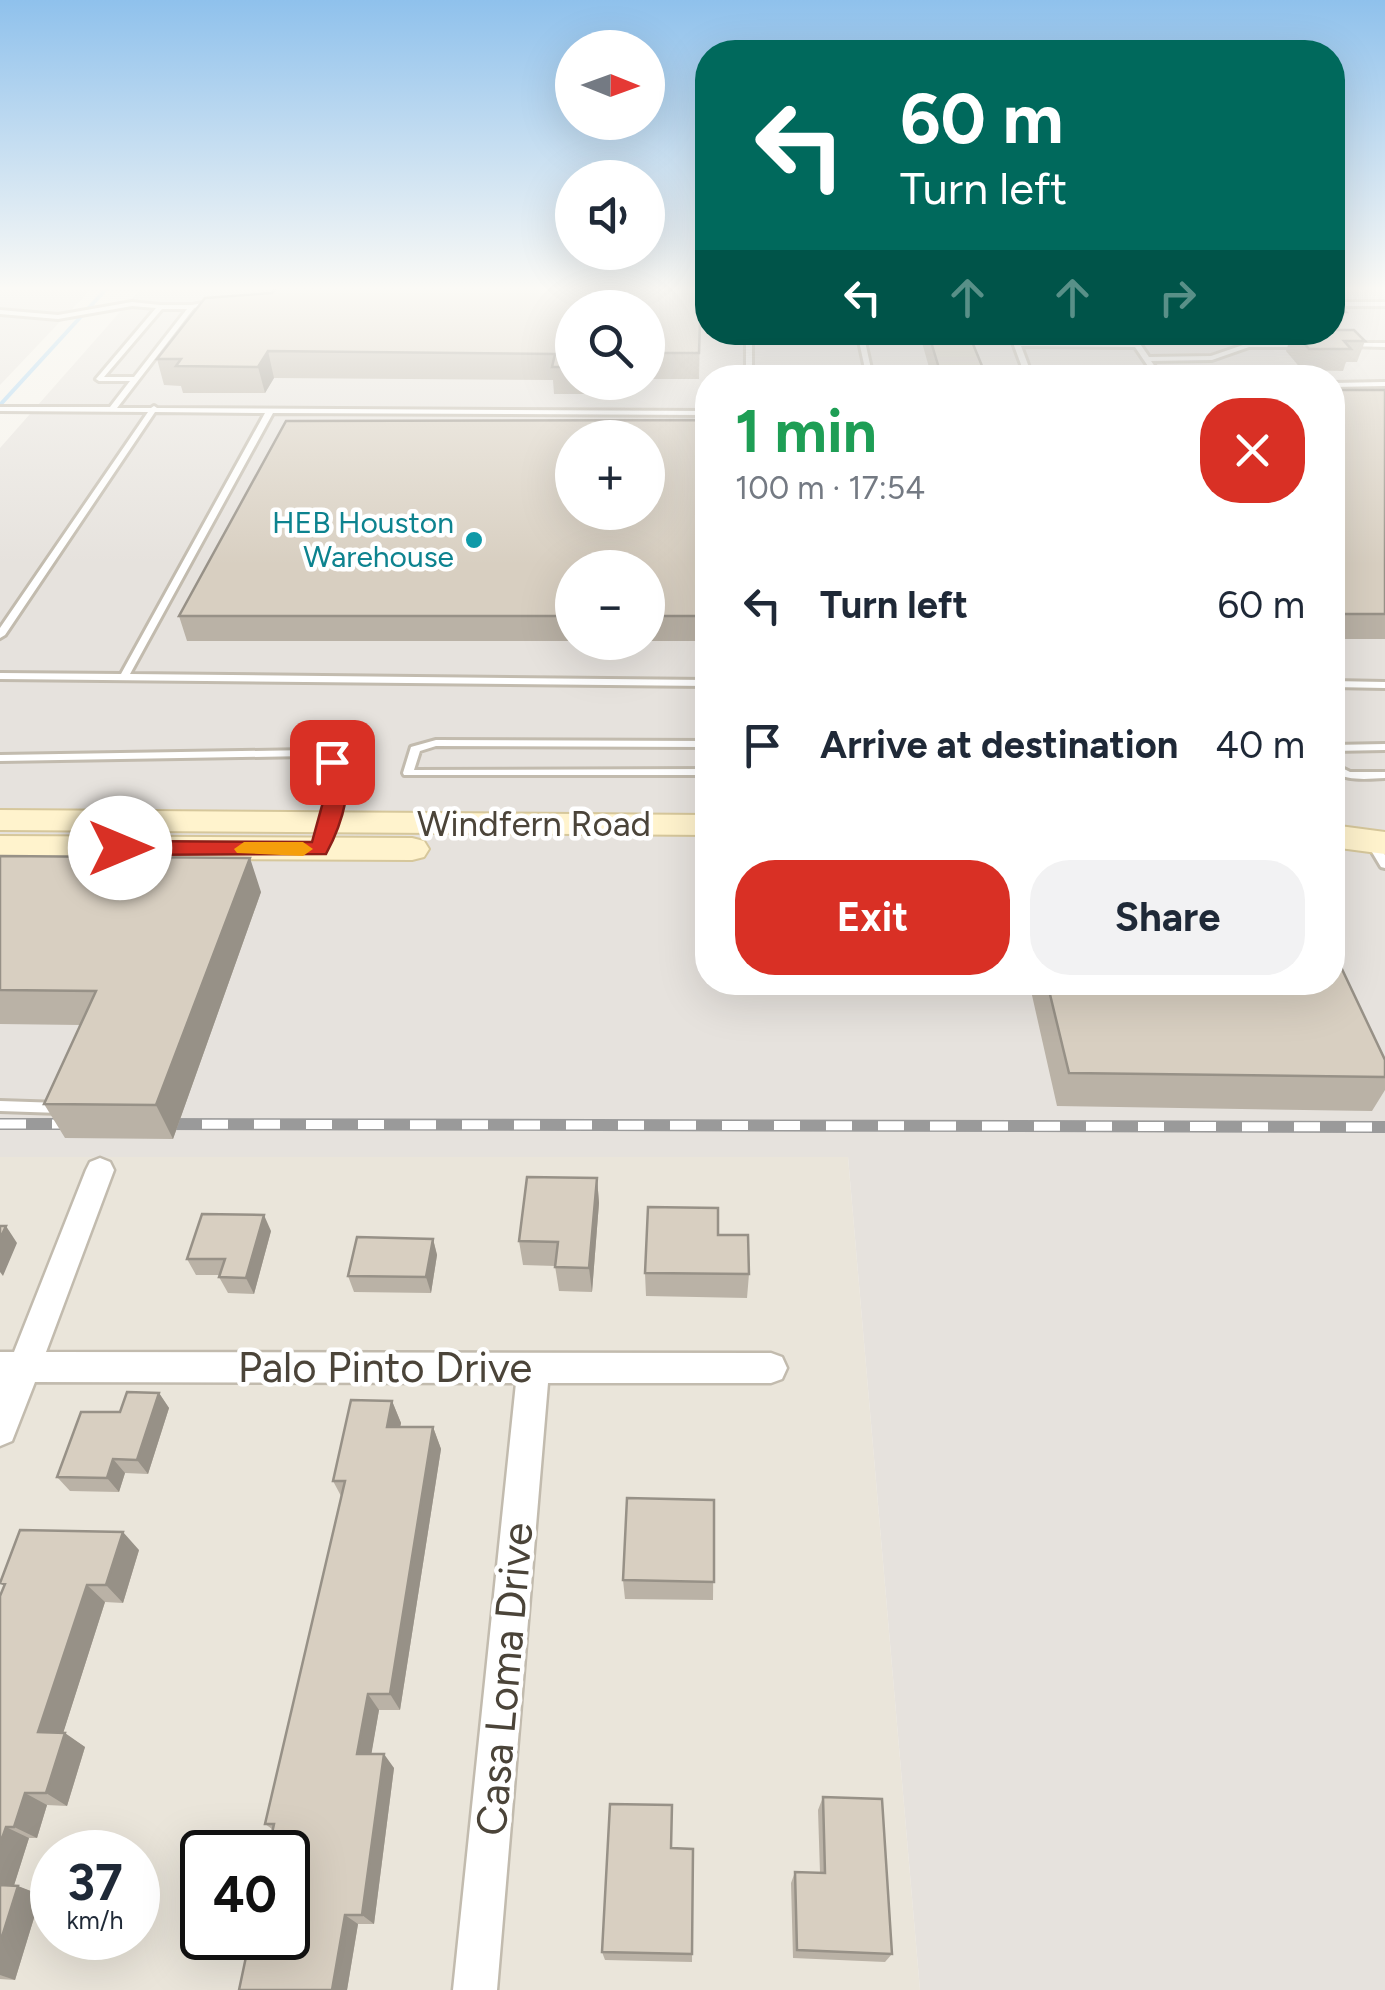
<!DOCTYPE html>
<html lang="en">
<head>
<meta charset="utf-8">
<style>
	:root { --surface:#fff; --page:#f2f2f3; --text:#1f2937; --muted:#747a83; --accent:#d93025 }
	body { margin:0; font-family:Figtree,sans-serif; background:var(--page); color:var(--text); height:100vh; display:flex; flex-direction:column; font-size:38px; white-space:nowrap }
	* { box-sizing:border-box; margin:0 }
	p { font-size:32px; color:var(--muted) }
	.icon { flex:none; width:55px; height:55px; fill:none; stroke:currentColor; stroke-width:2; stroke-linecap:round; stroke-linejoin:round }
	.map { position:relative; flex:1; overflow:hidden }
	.panel { position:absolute; left:695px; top:365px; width:650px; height:630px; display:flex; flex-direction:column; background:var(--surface); border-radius:40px; box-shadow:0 10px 40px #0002 }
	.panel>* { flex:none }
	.hud { position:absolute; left:695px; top:40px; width:650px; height:305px; border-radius:40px; box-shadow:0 10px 40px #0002; background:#00695c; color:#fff; overflow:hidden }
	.needle { width:65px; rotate:91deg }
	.controls { position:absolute; left:555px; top:30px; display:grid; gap:20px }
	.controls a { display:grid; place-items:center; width:110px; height:110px; border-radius:50%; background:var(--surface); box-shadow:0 10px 40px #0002; font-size:50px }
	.speed { position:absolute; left:30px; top:1830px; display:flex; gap:20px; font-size:50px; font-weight:700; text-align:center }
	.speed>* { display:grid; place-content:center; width:130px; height:130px; border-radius:50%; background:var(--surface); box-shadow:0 10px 40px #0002; line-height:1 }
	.speed small { font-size:25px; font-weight:400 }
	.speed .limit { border:5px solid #111; border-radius:15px; background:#fff; color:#111 }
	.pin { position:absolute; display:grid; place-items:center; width:85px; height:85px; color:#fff; margin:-42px; border-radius:20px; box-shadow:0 5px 15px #0006 }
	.me { position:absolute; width:110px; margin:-55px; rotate:90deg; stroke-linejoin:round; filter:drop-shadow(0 0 8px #0008) }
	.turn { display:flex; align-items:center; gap:35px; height:210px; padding:0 40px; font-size:45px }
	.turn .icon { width:130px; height:130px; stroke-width:2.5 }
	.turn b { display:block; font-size:70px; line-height:85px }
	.lanes { display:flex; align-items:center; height:95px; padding:0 40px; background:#0003; justify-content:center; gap:50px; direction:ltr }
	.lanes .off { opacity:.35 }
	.round { display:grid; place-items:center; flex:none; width:105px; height:105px; border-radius:40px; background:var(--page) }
	.overview { display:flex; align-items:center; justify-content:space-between; height:170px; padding:0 40px }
	h1 { font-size:60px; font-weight:700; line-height:75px; color:#1e9e55 }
	.action { display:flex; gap:20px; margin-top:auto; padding:20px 40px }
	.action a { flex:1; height:115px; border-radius:40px; background:var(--accent); color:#fff; font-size:40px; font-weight:700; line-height:115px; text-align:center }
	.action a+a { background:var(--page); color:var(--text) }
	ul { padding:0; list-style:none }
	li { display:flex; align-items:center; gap:30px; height:140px; padding:0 40px }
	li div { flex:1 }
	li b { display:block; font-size:38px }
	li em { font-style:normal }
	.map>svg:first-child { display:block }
	.residential { fill:#eae5da; fill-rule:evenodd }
	.industrial { fill:#e6e2dd; fill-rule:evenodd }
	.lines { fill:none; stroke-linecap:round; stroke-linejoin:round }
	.stream { stroke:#a9d4f2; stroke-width:4 }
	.lane-casing { stroke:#c2bbae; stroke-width:6 }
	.street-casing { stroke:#c2bbae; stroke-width:5 }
	.secondary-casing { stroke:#d6c79b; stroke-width:4 }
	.lane { fill:#fff; fill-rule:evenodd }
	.street { fill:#fff; fill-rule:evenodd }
	.secondary { fill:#fff3cd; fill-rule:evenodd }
	.rail-casing { stroke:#9a9a9a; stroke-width:12 }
	.rail { stroke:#fff; stroke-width:9; stroke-dasharray:26; stroke-linecap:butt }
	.wall { fill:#bab2a6 }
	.shaded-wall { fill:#979187 }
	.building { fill:#d8cfc1; stroke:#979187; stroke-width:2.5; fill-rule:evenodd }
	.route { fill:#d93025; stroke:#8d1f18; stroke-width:2.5 }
	.slow { fill:#f59e0b }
	.culture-dot { fill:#0f9aa8; stroke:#fff; stroke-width:4 }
	.labels { text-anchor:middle; stroke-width:9; stroke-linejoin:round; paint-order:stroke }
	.far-culture-label { font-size:30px; fill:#0d838f; stroke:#fff; text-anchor:end }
	.street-label { font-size:35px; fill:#4b4439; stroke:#fff }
	.near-street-label { font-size:42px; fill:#4b4439; stroke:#fff }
</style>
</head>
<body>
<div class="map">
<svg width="1385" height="1990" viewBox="0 0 1385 1990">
	<rect width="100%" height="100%" fill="#f6f3ec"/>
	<!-- residential -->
	<path class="residential" d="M0 1157H848L920 1990H0ZM52 1852H138V1938H52ZM202 1852H288V1938H202Z"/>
	<!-- industrial -->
	<path class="industrial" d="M0 287H93L0 385Z
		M142 287H707L708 332H1332L1333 287H1385V1990H920L848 1157H0V448ZM572 308H648V382H572ZM708 378H1332V982H708ZM572 438H648V512H572ZM572 568H648V642H572Z"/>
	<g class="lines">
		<!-- stream -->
		<path class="stream" d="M0 405 108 287"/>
		<!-- lane casing -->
		<g class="lane-casing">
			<path id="lane" d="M213 301 215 304 194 308 117 408H151L154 406 157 408 708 411V415L273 413 130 674 708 680V686L0 679V673L121 674 265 413 155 412 5 635 0 638V628L148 412 0 411V407H110L130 381H99L96 379 156 308 132 306 58 319 0 314V310L58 315 132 302 160 305H192ZM162 309H187L134 377H104Z
				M1332 302H1385V306H1332Z
				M746 332H752V378H746Z
				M857 332H863L873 378H867Z
				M1009 332H1015L1019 342 1132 343 1125 332H1132L1149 357 1211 356 1243 345 1219 332H1228L1249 343H1305L1308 345 1305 347H1249L1212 360 1151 361 1163 378H1156L1135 347 1021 346 1033 378H1026Z
				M1350 343H1385V347L1348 346Z
				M1385 382V386L1332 387V383Z
				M1332 681 1385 682V688L1332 687Z
				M436 740 708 741V747L436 746 420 751 414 770 708 769V775H404L403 773 411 747Z
				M1385 744V750L1332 751V745Z
				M309 750 336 759C345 784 340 836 319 853L313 849C325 821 336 793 327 763L308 756 0 761V755Z
				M1332 763 1350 772H1385V778C1366 779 1349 781 1332 772Z
				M1372 838 1376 839 1385 855V868L1381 867 1366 842Z
				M0 1101 60 1103 65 1104 67 1108 65 1112 60 1113 0 1111Z"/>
		</g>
		<!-- street casing -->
		<g class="street-casing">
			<path id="street" d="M100 1158 110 1162 114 1170 46 1352 771 1353 782 1357 787 1368 782 1379 771 1383H548L497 1990H453L516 1383 35 1382 12 1441 0 1446V1352H14L86 1170 90 1162Z"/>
		</g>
		<!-- secondary casing -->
		<g class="secondary-casing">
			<path id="secondary" d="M0 810 708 815V835L0 830Z
				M1332 825 1385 832V854L1332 847Z
				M0 836 412 838 424 841 429 849 424 857 412 860 0 858Z"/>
		</g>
		<!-- lane -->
		<use href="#lane" class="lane"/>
		<!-- street -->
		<use href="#street" class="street"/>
		<!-- secondary -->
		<use href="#secondary" class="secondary"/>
		<!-- rail casing -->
		<g class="rail-casing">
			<path id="rail" d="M0 1124H85
				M150 1124 1385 1127"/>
		</g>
		<!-- rail -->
		<use href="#rail" class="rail"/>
	</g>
	<!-- wall -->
	<path class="wall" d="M701 287 699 379H648V308H572V382H601L599 394H554L553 380 274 378 265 393H183L181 386 164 385 157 359Z
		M1332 298 1346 312 1339 330 1365 341 1357 362H1346L1343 371 1302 370 1286 351 1290 339H1277L1272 334 1243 332H1332Z
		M919 332H968L987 378H932Z
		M1332 390H1385V639H1332Z
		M708 420V641H648V568H572V641H187L179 616Z
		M0 856 261 892 173 1139 65 1138 44 1104 81 1025 0 1024Z
		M1029 982H1332L1385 1077V1090L1372 1111 1057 1106Z
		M597 1178 599 1203 592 1292 559 1291 555 1266 523 1265 519 1241Z
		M271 1231 254 1294 228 1293 219 1277 220 1275H196L187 1259Z
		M718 1235 749 1274 747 1298 646 1296 645 1273Z
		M433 1239 437 1255 431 1293 354 1292 348 1276Z
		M159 1393 169 1408 148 1474 125 1473 119 1492 70 1491 57 1477 120 1412Z
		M392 1401 401 1423 400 1427H433L441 1449 400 1710H379L371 1754 394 1768 374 1924H358L347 1990H239L272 1829 265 1824 341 1496 333 1481Z
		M714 1500 713 1600 625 1599 623 1580Z
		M139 1550 123 1603 105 1602 63 1733 85 1747 67 1806 47 1805 37 1838H29L14 1885 41 1895 15 1980 0 1979V1596L4 1586 0 1583Z
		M823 1797 892 1954 885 1962 793 1958 791 1883 795 1872 820 1873 818 1810Z
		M672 1805V1848L693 1849 692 1962 605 1960 602 1952Z"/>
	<!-- shaded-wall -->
	<path class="shaded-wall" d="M268 351 274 378 265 393 258 367Z
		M250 858 261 892 173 1139 156 1105Z
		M597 1178 599 1203 592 1292 589 1268Z
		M264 1215 271 1231 254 1294 246 1278Z
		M6 1226 17 1243 3 1276 0 1272V1239Z
		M433 1239 437 1255 431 1293 426 1277Z
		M159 1393 169 1408 148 1474 137 1460Z
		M392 1401 401 1423 396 1448 387 1427Z
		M433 1427 441 1449 400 1710 390 1694Z
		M113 1459 125 1473 119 1492 107 1478Z
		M123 1532 139 1550 123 1603 106 1585Z
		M87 1585 105 1602 59 1746 38 1732Z
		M368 1694 379 1710 369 1768 357 1754Z
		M65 1733 85 1747 67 1806 46 1793Z
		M384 1754 394 1768 374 1924 362 1915Z
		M25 1793 47 1805 37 1838 14 1827Z
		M6 1827 29 1838 11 1895 0 1890V1844Z
		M18 1886 41 1895 15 1980 0 1975V1943Z
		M345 1915 358 1924 347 1990H332Z"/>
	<!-- building -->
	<path class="building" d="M276 287H701L699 353H648V308H572V367H552L555 354 268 351 258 367 176 366 181 359H157L205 298 272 293Z
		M1332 298 1346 312H1332Z
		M1332 330H1354L1365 341H1344L1351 349H1309L1295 332H1332Z
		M928 332H968L987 378H942Z
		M1332 390H1385V614H1332Z
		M708 420V616H648V568H572V616H179L286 421ZM572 438H648V512H572Z
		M0 856 250 858 156 1105 44 1104 96 991 0 990Z
		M1332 948 1385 1060V1077L1069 1073 1047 982H1332Z
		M527 1177 597 1178 589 1268 555 1267 558 1242 519 1241Z
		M648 1207 718 1208V1235H748L749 1274 645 1273Z
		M202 1214 264 1215 246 1278 219 1277 225 1259H187Z
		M0 1226H6L0 1239Z
		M357 1237 433 1239 426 1277 348 1276Z
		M127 1392 159 1393 137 1460 113 1459 107 1478 57 1477 81 1412H120Z
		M351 1400 392 1401 387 1427H433L390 1694H368L357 1754H384L362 1915H345L332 1990H239L250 1938H288V1852H268L274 1824H265L345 1481H333Z
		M627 1498 714 1500V1582L623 1580Z
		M20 1530 123 1532 106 1585H87L38 1732 65 1733 46 1793H25L14 1827H6L0 1844V1596L5 1584 0 1583Z
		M823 1797 882 1799 892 1954 797 1950 795 1872 825 1873Z
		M610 1804 672 1805 671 1848 693 1849 692 1954 602 1952Z
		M0 1885 18 1886 0 1943Z"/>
	<!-- sky -->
	<linearGradient id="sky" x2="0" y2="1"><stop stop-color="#8fc1ec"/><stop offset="0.51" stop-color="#fbfaf6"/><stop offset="1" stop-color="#fbfaf6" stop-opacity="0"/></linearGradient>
	<rect width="1385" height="565" fill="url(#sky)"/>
	<!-- route -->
	<path class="route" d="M332 756C364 768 338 832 326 854L120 855 110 848 120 841 312 842 329 780 322 762Z"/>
	<!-- slow -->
	<path class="slow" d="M244 842H303L313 849 303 856 237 853 234 849Z"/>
	<!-- markers -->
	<circle class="culture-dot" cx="474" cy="540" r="10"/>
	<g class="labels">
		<!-- far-culture labels -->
		<g class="far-culture-label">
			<text x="454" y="533">HEB Houston<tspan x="454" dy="34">Warehouse</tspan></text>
		</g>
		<!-- street labels -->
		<g class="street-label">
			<text x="534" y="836">Windfern Road</text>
		</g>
		<!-- near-street labels -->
		<g class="near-street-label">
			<text x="385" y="1382">Palo Pinto Drive</text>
			<text transform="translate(504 1679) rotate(-85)" y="15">Casa Loma Drive</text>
		</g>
	</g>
</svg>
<div class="controls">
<a><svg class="needle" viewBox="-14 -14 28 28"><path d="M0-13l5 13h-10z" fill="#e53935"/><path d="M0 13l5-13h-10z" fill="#747a83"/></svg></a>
<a><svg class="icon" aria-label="sound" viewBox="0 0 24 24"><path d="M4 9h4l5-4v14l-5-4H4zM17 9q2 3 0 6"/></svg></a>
<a><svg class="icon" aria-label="search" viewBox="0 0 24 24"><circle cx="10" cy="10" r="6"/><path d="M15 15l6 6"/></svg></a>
<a>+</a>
<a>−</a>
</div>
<div class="speed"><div>37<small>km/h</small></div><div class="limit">40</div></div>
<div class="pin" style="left:332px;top:762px;background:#d93025"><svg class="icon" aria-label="arrive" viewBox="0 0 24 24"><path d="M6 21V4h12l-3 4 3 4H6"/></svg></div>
<svg class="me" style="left:120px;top:848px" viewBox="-20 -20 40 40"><circle r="19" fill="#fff"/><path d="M0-13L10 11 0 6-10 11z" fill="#d93025"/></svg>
<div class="hud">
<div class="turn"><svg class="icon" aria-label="left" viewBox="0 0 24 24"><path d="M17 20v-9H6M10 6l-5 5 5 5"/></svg><div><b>60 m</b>Turn left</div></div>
<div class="lanes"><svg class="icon" aria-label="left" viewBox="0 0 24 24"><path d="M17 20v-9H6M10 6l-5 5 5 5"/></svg><svg class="icon off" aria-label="ahead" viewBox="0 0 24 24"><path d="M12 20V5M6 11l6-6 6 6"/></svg><svg class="icon off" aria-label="ahead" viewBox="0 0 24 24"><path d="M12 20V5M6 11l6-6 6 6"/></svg><svg class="icon off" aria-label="right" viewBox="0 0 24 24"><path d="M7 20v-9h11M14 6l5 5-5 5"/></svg></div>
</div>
<section class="panel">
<div class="overview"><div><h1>1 min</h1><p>100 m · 17:54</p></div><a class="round" style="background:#d93025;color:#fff"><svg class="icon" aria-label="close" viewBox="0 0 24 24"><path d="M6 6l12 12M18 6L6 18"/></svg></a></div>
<ul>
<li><svg class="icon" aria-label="left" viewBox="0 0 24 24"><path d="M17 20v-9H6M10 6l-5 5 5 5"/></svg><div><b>Turn left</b></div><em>60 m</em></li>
<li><svg class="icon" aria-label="arrive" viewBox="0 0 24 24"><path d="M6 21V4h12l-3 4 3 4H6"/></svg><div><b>Arrive at destination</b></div><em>40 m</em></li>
</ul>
<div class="action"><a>Exit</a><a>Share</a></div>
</section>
</div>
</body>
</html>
